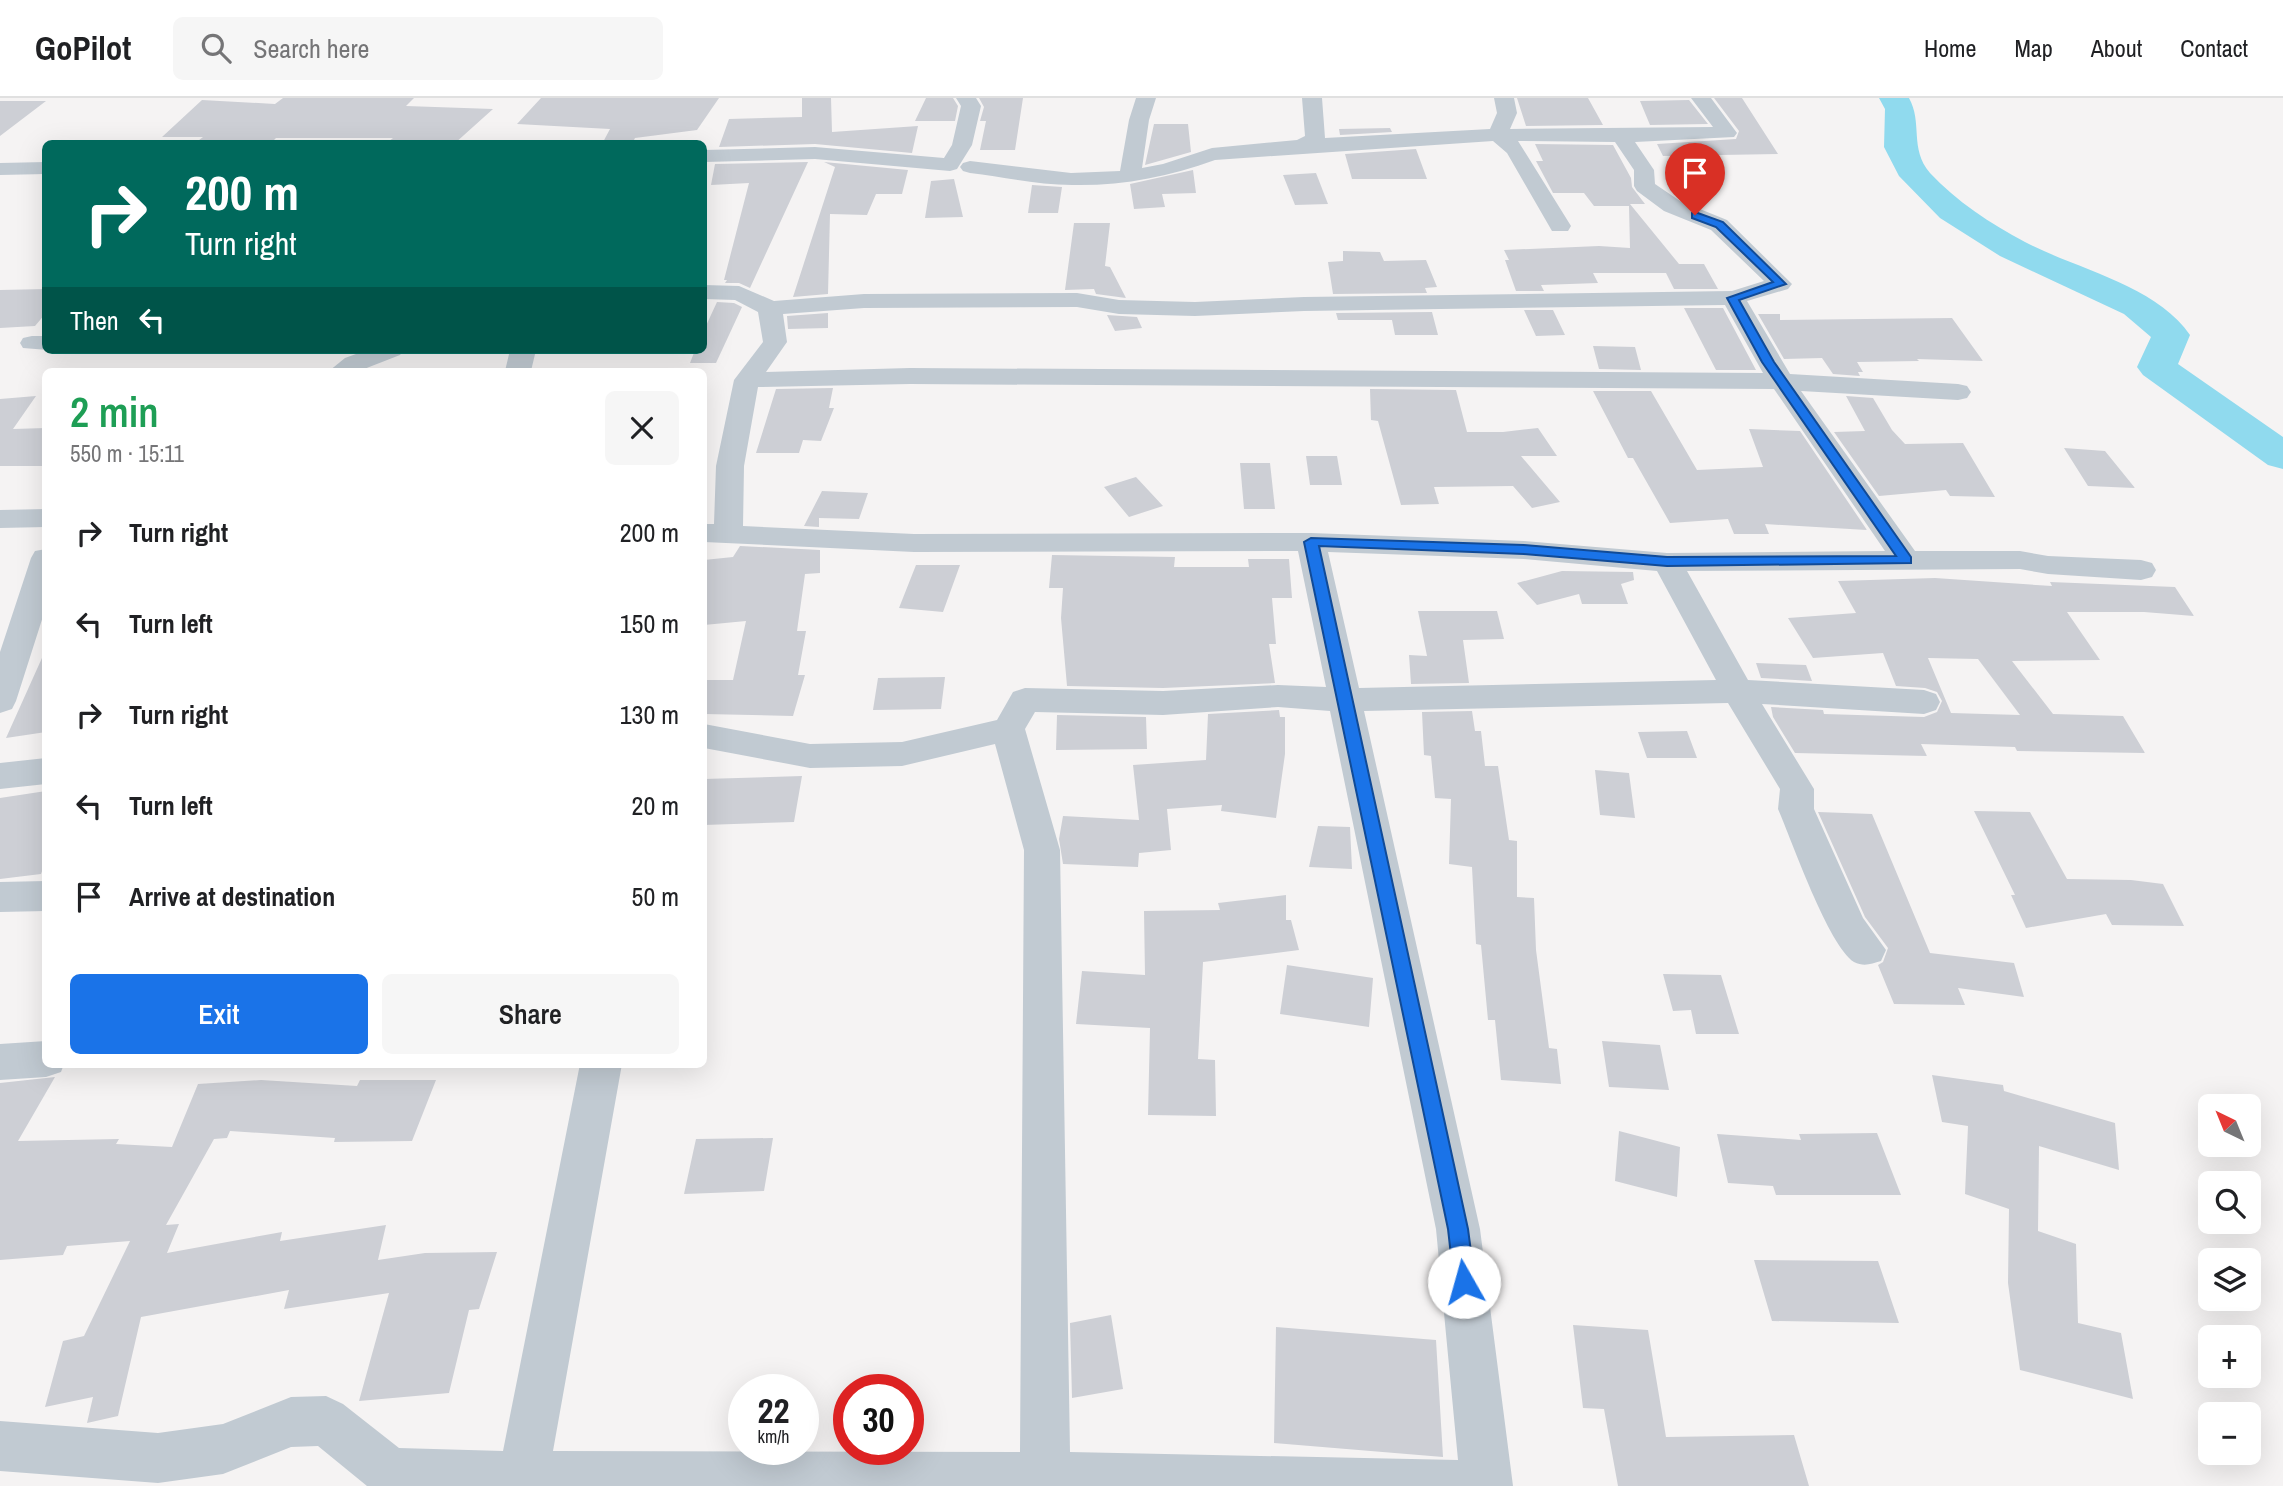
<!DOCTYPE html>
<html lang="en">
<head>
<meta charset="utf-8">
<style>
	:root { --surface:#fff; --page:#f6f6f6; --text:#202124; --muted:#757577; --line:#e0e0e0; --accent:#1a73e8 }
	body { margin:0; font-family:"Archivo Narrow",sans-serif; background:var(--page); color:var(--text); height:100vh; display:flex; flex-direction:column; font-size:26px; white-space:nowrap }
	* { box-sizing:border-box; margin:0 }
	p { font-size:23px; color:var(--muted) }
	.icon { flex:none; width:38px; height:38px; fill:none; stroke:currentColor; stroke-width:2; stroke-linecap:round; stroke-linejoin:round }
	.map { position:relative; flex:1; overflow:hidden }
	.panel { position:absolute; left:42px; top:270px; width:665px; height:700px; display:flex; flex-direction:column; background:var(--surface); border-radius:10px; box-shadow:0 7px 28px #0002 }
	.panel>* { flex:none }
	.guide { position:absolute; left:42px; top:42px; width:665px; height:214px; border-radius:10px; box-shadow:0 7px 28px #0002; background:#00695c; color:#fff; overflow:hidden }
	.needle { width:46px; rotate:317deg }
	.fabs { position:absolute; left:2198px; top:996px; display:grid; gap:14px }
	.fabs a { display:grid; place-items:center; width:63px; height:63px; border-radius:10px; background:var(--surface); box-shadow:0 7px 28px #0002; font-size:35px }
	.speed { position:absolute; left:728px; top:1276px; display:flex; gap:14px; font-size:35px; font-weight:700; text-align:center }
	.speed>* { display:grid; place-content:center; width:91px; height:91px; border-radius:50%; background:var(--surface); box-shadow:0 7px 28px #0002; line-height:1 }
	.speed small { font-size:18px; font-weight:400 }
	.speed .limit { border:10px solid #d22; background:#fff; color:#111 }
	.pin { position:absolute; display:grid; place-items:center; width:60px; height:60px; color:#fff; margin:-72px -30px; border-radius:50% 50% 50% 0; rotate:-45deg; box-shadow:0 0 7px #0007 }
	.pin .icon { rotate:45deg }
	.me { position:absolute; width:77px; margin:-38px; rotate:353deg; stroke-linejoin:round; filter:drop-shadow(0 0 5px #0008) }
	.turn { display:flex; align-items:center; gap:24px; height:147px; padding:0 28px; font-size:32px }
	.turn .icon { width:91px; height:91px; stroke-width:2.5 }
	.turn b { display:block; font-size:49px; line-height:60px }
	.then { display:flex; align-items:center; height:66px; padding:0 28px; background:#0003; gap:14px; font-size:26px }
	.round { display:grid; place-items:center; flex:none; width:74px; height:74px; border-radius:10px; background:var(--page) }
	.overview { display:flex; align-items:center; justify-content:space-between; height:119px; padding:0 28px }
	h1 { font-size:42px; font-weight:600; line-height:52px; color:#1e9e55 }
	.action { display:flex; gap:14px; margin-top:auto; padding:14px 28px }
	.action a { flex:1; height:80px; border-radius:10px; background:var(--accent); color:#fff; font-size:28px; font-weight:600; line-height:80px; text-align:center }
	.action a+a { background:var(--page); color:var(--text) }
	ul { padding:0; list-style:none }
	li { display:flex; align-items:center; gap:21px; height:91px; padding:0 28px }
	li div { flex:1 }
	li b { display:block; font-size:26px }
	li em { font-style:normal }
	header { display:flex; align-items:center; gap:42px; box-sizing:border-box; height:98px; padding:0 35px; background:var(--surface); border-bottom:2px solid var(--line) }
	header strong { font-size:33px }
	nav { display:flex; gap:38px; margin-inline-start:auto; font-size:24px }
	.search { width:490px; height:63px; background:var(--page); display:flex; align-items:center; gap:18px; box-sizing:border-box; padding:0 24px; border-radius:10px; color:var(--muted); font-size:26px }
	.map>svg:first-child { display:block }
	.lines { fill:none; stroke-linecap:round; stroke-linejoin:round }
	.river { fill:#90daee; fill-rule:evenodd }
	.building { fill:#cdcfd5; fill-rule:evenodd }
	.minor { fill:#c1cad2; fill-rule:evenodd }
	.route { fill:#1a73e8; stroke:#114b97; stroke-width:2 }
</style>
</head>
<body>
<header>
<strong>GoPilot</strong>
<div class="search"><svg class="icon" aria-label="search" viewBox="0 0 24 24"><circle cx="10" cy="10" r="6"/><path d="M15 15l6 6"/></svg>Search here</div>
<nav><a>Home</a><a>Map</a><a>About</a><a>Contact</a></nav>
</header>
<div class="map">
<svg width="2283" height="1388" viewBox="0 0 2283 1388">
	<rect width="100%" height="100%" fill="#f5f3f3"/>
	<g class="lines">
		<!-- river -->
		<path class="river" d="M1879 0H1909C1923 25 1909 50 1930 75 1956 103 1991 126 2025 144 2076 171 2156 187 2190 237L2178 266 2283 339V371L2268 367 2143 277 2137 269 2151 239 2124 216 2000 158 1940 120 1899 78 1884 49 1885 11Z"/>
	</g>
	<!-- building -->
	<path class="building" d="M283 0H414L406 8 493 11 454 46 388 44 393 40H276L270 46H194L203 39H162L202 2 275 6Z
		M541 0H719L697 32 635 40 632 46H602L610 31 517 26Z
		M802 0H831L832 34 918 28 912 55 815 46 719 49 729 21 802 19Z
		M926 0H953L958 8 955 23H915Z
		M979 0H1023L1015 52H980L986 23H980L984 9Z
		M1517 0H1588L1603 27 1526 28Z
		M1714 0H1742L1778 56 1663 58 1657 46 1736 41 1739 33Z
		M1689 2 1708 26 1650 27 1640 3Z
		M0 3H46L0 38Z
		M1154 26H1188L1191 54 1145 67Z
		M1390 30 1392 34 1340 37 1339 31Z
		M1535 46 1613 47 1631 80 1632 89 1645 106H1630L1679 166H1704L1718 191H1674L1666 175H1593L1598 185 1541 187 1544 193H1516L1505 162H1509L1504 152 1599 148 1630 150 1629 108H1594L1584 95H1553L1536 63H1543Z
		M1416 51 1427 81H1352L1345 56Z
		M808 64 750 190 739 185H725L727 182H724L749 85 711 87 715 66Z
		M824 64 908 72 902 96H876L867 117 830 116 828 196 793 199 835 69Z
		M1193 72 1196 95 1162 96 1165 109 1134 111 1130 86Z
		M1316 75 1328 106 1295 107 1283 77Z
		M954 81 963 119 925 120 931 83Z
		M1032 87 1062 89 1058 115H1028Z
		M1074 125H1110L1105 168 1110 169 1126 200 1096 196 1094 191 1065 192Z
		M1343 153 1380 154 1384 163 1426 162 1437 189 1425 190 1427 195 1333 196 1328 164 1343 163Z
		M46 191V215L35 228 0 230V192Z
		M717 204 734 205 742 209 716 265H690L695 252H704V232Z
		M1684 210H1723L1756 272H1716Z
		M1524 212H1553L1565 237 1536 238Z
		M1432 214 1438 237H1395L1392 222H1338L1336 215Z
		M828 215V230L788 231 787 218Z
		M1758 216H1780V222L1952 220 1983 263 1917 261 1919 263 1857 264 1863 274H1858L1860 278 1833 276 1822 260 1784 261Z
		M1107 217 1137 219 1142 230 1115 233Z
		M1593 248 1635 249 1641 272 1599 271Z
		M833 290 829 310H834L821 343 803 342 799 355H756L776 291Z
		M1370 291 1456 292 1467 334H1503L1538 330 1557 358H1521L1560 404 1532 410 1513 388 1434 389 1439 406 1401 407 1378 323 1371 322Z
		M1593 293H1651L1697 372 1763 369 1749 331 1800 333 1867 432 1765 426 1769 436H1734L1728 421 1670 425 1633 360H1628Z
		M36 298 13 331 46 330V368H0V301Z
		M1846 298 1873 300 1892 332 1905 346 1963 345 1995 399 1950 398 1946 392 1879 398 1834 334 1865 333Z
		M2064 350 2105 353 2135 390 2088 388Z
		M1306 358H1337L1342 387H1310Z
		M1240 365H1270L1275 411H1244Z
		M1136 379 1163 408 1129 419 1104 389Z
		M822 393 868 395 859 421 819 420V429L804 428Z
		M740 448 820 452V475L805 476 797 533H806L798 577H805L793 618 704 616V582H733L746 523 704 527V462L733 459Z
		M1052 457 1175 459 1174 469H1249L1248 461H1289L1292 500H1272L1276 546H1269L1275 585 1163 590 1067 588 1061 520 1063 490H1049Z
		M916 467H960L943 514 899 510Z
		M1562 473 1633 474 1634 482 1621 486 1628 506H1582L1579 496 1537 507 1517 485Z
		M1935 480 2052 488 2050 484 2175 489 2194 518 2144 514H2067L2100 562 2012 563 2053 616 2123 618 2145 655 2017 653 2015 649 1921 646 1927 658 1795 655 1773 619 1771 609 1823 612 1824 616 1924 619 1937 614 1942 603 1937 594 1925 590 1896 588 1883 555 1813 560 1788 520 1856 515 1838 483ZM1928 560 1978 561 2020 617 1951 615Z
		M1418 513H1497L1504 541 1463 542 1469 585 1411 586 1409 557 1427 558Z
		M46 551V634L6 640Z
		M1756 565 1806 567 1812 583 1761 580Z
		M945 579 941 611 873 612 878 580Z
		M1279 612 1280 619H1285V656L1276 720 1221 713 1222 707 1167 711 1171 752 1139 755 1138 769 1063 766 1059 741 1063 718 1139 722 1133 667 1206 662 1208 616Z
		M1472 613 1475 633H1481L1485 668H1498L1509 742 1517 743V799L1534 800 1536 852 1549 950 1557 951 1561 986 1501 982 1495 922H1488L1481 847 1476 846 1472 769 1449 766 1451 701 1435 700 1431 658 1424 657 1422 614Z
		M1057 617 1146 619 1147 651 1056 652Z
		M1687 633 1697 660H1647L1638 634Z
		M1595 672 1629 675 1635 720 1600 717Z
		M802 678 794 724 704 727V681Z
		M46 693V762L41 776 0 781V700Z
		M1974 713 2030 714 2067 781 2131 782 2163 786 2184 828 2112 827 2106 816 2026 830 2011 797H2015Z
		M1818 714 1872 716 1930 855 2014 865 2024 899 1958 890 1965 907 1894 906 1878 867 1883 864 1888 850 1865 819Z
		M1318 728 1350 729 1352 771 1309 769Z
		M1286 797V822H1291L1299 852 1203 864 1198 961 1215 962 1216 1018 1148 1017 1150 930 1076 926 1082 873 1145 877 1144 813 1220 812 1218 805Z
		M1287 867 1373 880 1369 929 1280 916Z
		M1663 876 1721 877 1739 936H1696L1691 912 1673 913Z
		M1602 943 1660 947 1669 992 1609 989Z
		M1932 977 2003 987 2004 993 2115 1025 2119 1072 2039 1048 2038 1133 2076 1146 2078 1225 2121 1235 2133 1301 2020 1272 2008 1185 2009 1111 1965 1096 1968 1028 1942 1024Z
		M55 979 18 1043 119 1041 116 1046 172 1049 198 986 261 982 357 988 360 982H436L412 1043 334 1044 335 1040 230 1033 227 1040 214 1041 166 1127 179 1126 167 1155 282 1134 280 1143 386 1127 378 1162 425 1155 497 1154 479 1211 469 1212 449 1295 359 1303 389 1195 284 1211 289 1192 141 1219 118 1318 87 1325 93 1299 45 1309 63 1243 84 1238 130 1143 67 1148 63 1157 0 1162V985Z
		M1619 1033 1680 1049 1677 1099 1615 1083Z
		M1877 1035 1901 1097H1776L1773 1088 1728 1085 1717 1036 1801 1042 1799 1036Z
		M773 1040 764 1093 684 1096 696 1041Z
		M1754 1162 1878 1163 1899 1225 1772 1223Z
		M1111 1217 1123 1291 1072 1300 1070 1225Z
		M1573 1227 1648 1232 1666 1339 1794 1337 1809 1388H1618L1604 1311 1583 1310Z
		M1276 1229 1436 1242 1443 1359 1274 1345Z"/>
	<g class="lines">
		<!-- minor -->
		<path class="minor" d="M956 0H976L981 8 972 47 957 71 950 73 815 61 704 64V52L815 49 944 60 952 47 961 8Z
			M1136 0H1156L1149 22 1142 70 1163 66 1212 50 1297 42 1305 38 1302 0H1322L1325 40 1490 31 1497 15 1494 0H1514L1517 15 1510 31 1713 29 1691 0H1711L1737 35 1734 39 1635 44 1654 72 1655 86 1680 103 1727 122 1792 186 1788 191 1747 203 1790 276 1958 286 1967 288 1971 294 1967 300 1958 302 1801 293 1915 453H2020L2048 458 2141 462 2152 465 2156 472 2152 479 2141 482 2048 476 2020 471 1687 473 1748 582 1924 592 1936 596 1940 604 1936 612 1924 616 1762 606 1814 691V711L1863 820 1886 852 1881 863C1871 866 1864 869 1854 864 1828 847 1792 743 1778 711L1780 691 1728 605 1364 613 1480 1131 1513 1388H367L318 1348 291 1349 223 1376 158 1385 0 1373V1323L158 1335 223 1326 291 1299 326 1298 343 1306 399 1350 503 1353 580 966H622L553 1353 1020 1354 1024 752 995 646 902 668 810 670 704 650V626L810 646 902 644 997 622 1013 594 1025 590 1163 593 1278 587 1326 589 1298 453 914 454 704 444V426H714L716 368 734 282 763 244 758 214 735 202 704 201V187L739 188 774 203 864 196 1077 195 1119 202 1195 204 1304 199 1732 193 1764 183 1711 132 1664 113 1637 93 1634 88V72L1615 44 1518 43 1571 128 1568 133H1552L1507 55 1493 43 1215 62C1168 79 1122 88 1072 87 1038 87 1004 79 970 75L963 73 960 69 963 65 970 63 1071 75 1120 73 1129 22ZM1725 207 1763 275 910 270 766 274 787 244 783 216 864 210 1077 209 1119 216 1195 218 1304 213ZM910 286 1774 291 1885 453 1667 455 1524 443 1311 435 914 436 743 428 744 368 758 289ZM1328 454 1524 461 1657 473 1716 582 1359 590ZM1278 609 1330 613 1436 1131 1458 1362 1070 1354 1060 752 1025 631 1035 614 1163 617Z
			M46 64V76L0 77V65Z
			M32 238H46V252H48L23 250 20 245 23 240Z
			M367 252H404L400 257 359 273H329L345 260Z
			M510 252H536L531 273H505Z
			M46 411V429L0 430V412Z
			M46 451V509L16 603 12 611 0 615V554L31 460 35 453Z
			M46 660V686L0 691V665Z
			M46 783V813L0 814V784Z
			M46 943V966H64L61 974 46 979 0 982V946Z"/>
	</g>
	<!-- route -->
	<path class="route" d="M1695 114 1723 124 1786 186 1739 202 1774 264 1911 459V465L1667 468 1524 456 1319 448 1468 1131 1475 1184 1472 1191 1464 1194 1457 1191 1454 1184 1448 1131 1304 444 1311 440 1524 447 1667 459 1896 458 1762 264 1727 200 1773 184 1716 129 1692 120V115Z"/>
</svg>
<div class="fabs">
<a><svg class="needle" viewBox="-14 -14 28 28"><path d="M0-13l5 13h-10z" fill="#e53935"/><path d="M0 13l5-13h-10z" fill="#757577"/></svg></a>
<a><svg class="icon" aria-label="search" viewBox="0 0 24 24"><circle cx="10" cy="10" r="6"/><path d="M15 15l6 6"/></svg></a>
<a><svg class="icon" aria-label="layers" viewBox="0 0 24 24"><path d="M12 4l9 5-9 5-9-5zM3 14l9 5 9-5"/></svg></a>
<a>+</a>
<a>−</a>
</div>
<div class="speed"><div>22<small>km/h</small></div><div class="limit">30</div></div>
<div class="pin" style="left:1695px;top:117px;background:#d93025"><svg class="icon" aria-label="arrive" viewBox="0 0 24 24"><path d="M6 21V4h12l-3 4 3 4H6"/></svg></div>
<svg class="me" style="left:1464px;top:1184px" viewBox="-20 -20 40 40"><circle r="19" fill="#fff"/><path d="M0-13L10 11 0 6-10 11z" fill="#1a73e8"/></svg>
<div class="guide">
<div class="turn"><svg class="icon" aria-label="right" viewBox="0 0 24 24"><path d="M7 20v-9h11M14 6l5 5-5 5"/></svg><div><b>200 m</b>Turn right</div></div>
<div class="then">Then<svg class="icon" aria-label="left" viewBox="0 0 24 24"><path d="M17 20v-9H6M10 6l-5 5 5 5"/></svg></div>
</div>
<section class="panel">
<div class="overview"><div><h1>2 min</h1><p>550 m · 15:11</p></div><a class="round"><svg class="icon" aria-label="close" viewBox="0 0 24 24"><path d="M6 6l12 12M18 6L6 18"/></svg></a></div>
<ul>
<li><svg class="icon" aria-label="right" viewBox="0 0 24 24"><path d="M7 20v-9h11M14 6l5 5-5 5"/></svg><div><b>Turn right</b></div><em>200 m</em></li>
<li><svg class="icon" aria-label="left" viewBox="0 0 24 24"><path d="M17 20v-9H6M10 6l-5 5 5 5"/></svg><div><b>Turn left</b></div><em>150 m</em></li>
<li><svg class="icon" aria-label="right" viewBox="0 0 24 24"><path d="M7 20v-9h11M14 6l5 5-5 5"/></svg><div><b>Turn right</b></div><em>130 m</em></li>
<li><svg class="icon" aria-label="left" viewBox="0 0 24 24"><path d="M17 20v-9H6M10 6l-5 5 5 5"/></svg><div><b>Turn left</b></div><em>20 m</em></li>
<li><svg class="icon" aria-label="arrive" viewBox="0 0 24 24"><path d="M6 21V4h12l-3 4 3 4H6"/></svg><div><b>Arrive at destination</b></div><em>50 m</em></li>
</ul>
<div class="action"><a>Exit</a><a>Share</a></div>
</section>
</div>
</body>
</html>
